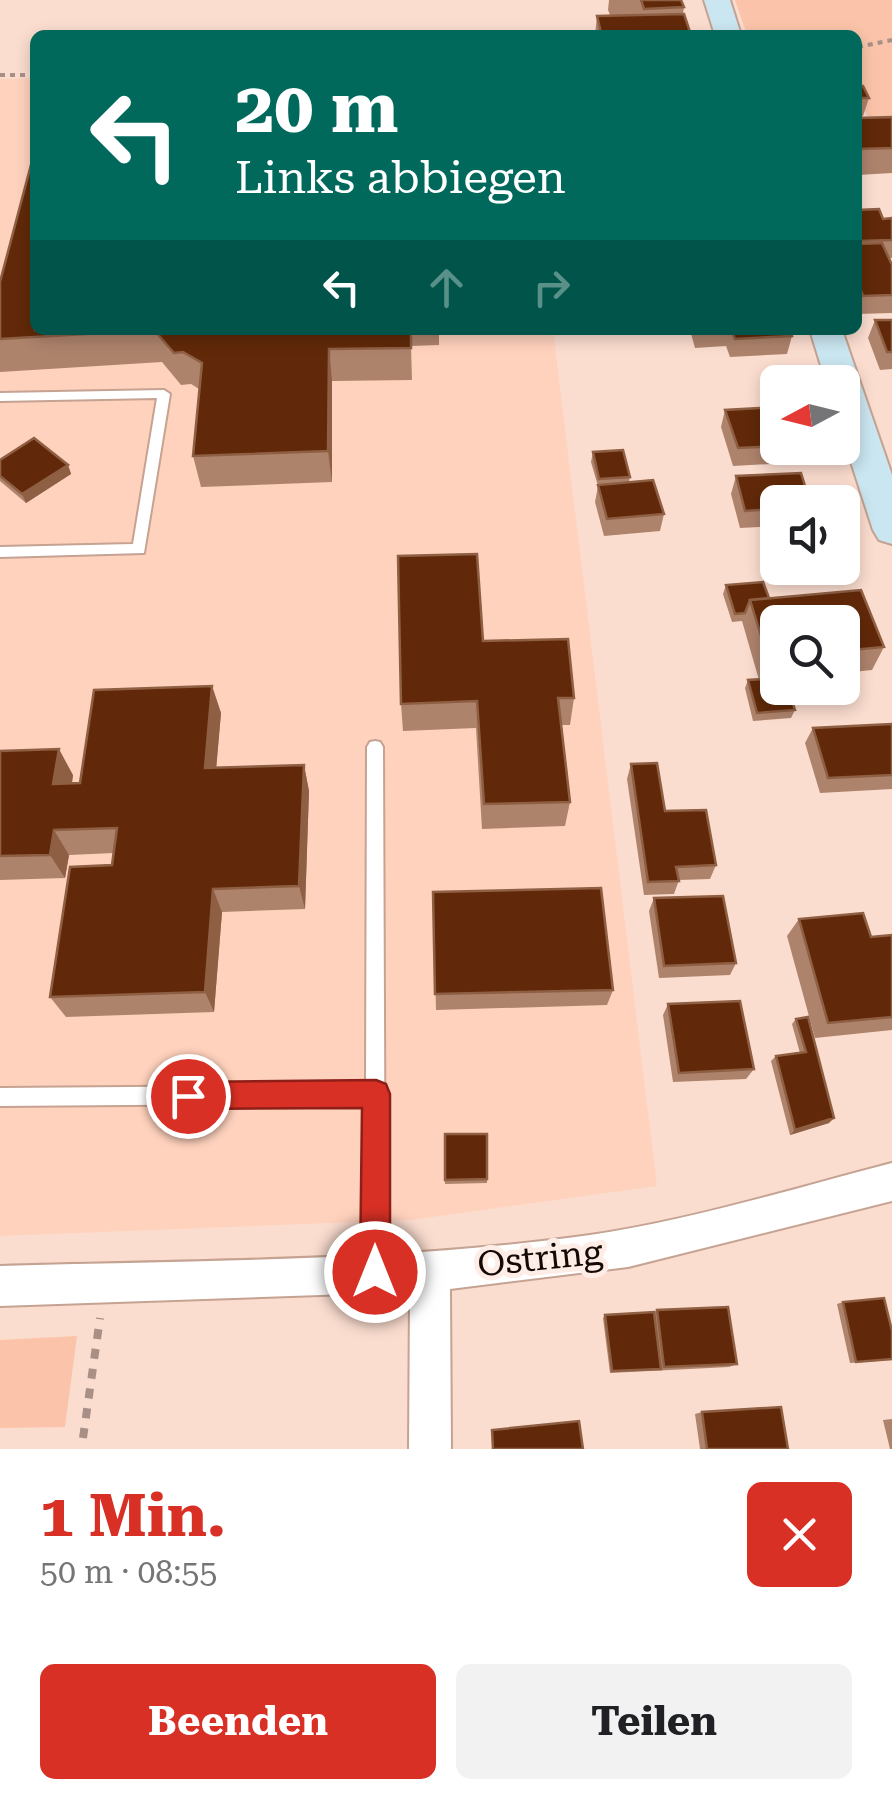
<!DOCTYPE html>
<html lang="de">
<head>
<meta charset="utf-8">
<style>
	:root { --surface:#fff; --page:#f2f2f2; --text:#202124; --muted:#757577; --accent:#d93025 }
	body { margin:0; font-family:"Roboto Serif",serif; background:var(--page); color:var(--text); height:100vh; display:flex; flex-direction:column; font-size:38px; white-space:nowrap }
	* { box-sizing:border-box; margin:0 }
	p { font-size:32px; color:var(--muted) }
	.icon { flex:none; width:55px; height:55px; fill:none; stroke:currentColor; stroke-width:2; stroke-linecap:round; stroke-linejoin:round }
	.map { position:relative; height:1449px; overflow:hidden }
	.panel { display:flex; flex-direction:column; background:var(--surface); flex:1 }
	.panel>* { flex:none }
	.guide { position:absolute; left:30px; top:30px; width:832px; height:305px; border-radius:15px; box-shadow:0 5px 15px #0003; background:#00695c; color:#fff; overflow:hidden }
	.needle { width:65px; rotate:263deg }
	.fabs { position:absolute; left:760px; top:365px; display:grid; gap:20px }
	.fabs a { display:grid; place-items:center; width:100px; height:100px; border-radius:15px; background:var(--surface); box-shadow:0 5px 15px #0003; font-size:50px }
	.pin { position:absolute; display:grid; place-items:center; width:85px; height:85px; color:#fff; margin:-42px; border:5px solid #fff; border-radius:50%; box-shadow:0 2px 10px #0007 }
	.me { position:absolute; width:110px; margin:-55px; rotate:0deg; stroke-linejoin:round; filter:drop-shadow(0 0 8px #0008) }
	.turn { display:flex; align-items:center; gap:35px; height:210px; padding:0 40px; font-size:45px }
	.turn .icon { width:130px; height:130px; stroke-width:2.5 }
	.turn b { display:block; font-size:70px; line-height:85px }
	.lanes { display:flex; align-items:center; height:95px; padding:0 40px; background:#0003; justify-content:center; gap:50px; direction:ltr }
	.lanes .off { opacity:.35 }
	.round { display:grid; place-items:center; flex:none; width:105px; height:105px; border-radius:15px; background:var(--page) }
	.head { display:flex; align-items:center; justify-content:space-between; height:170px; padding:0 40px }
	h1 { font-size:60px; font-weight:700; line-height:75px; color:var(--accent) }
	.primary-button { display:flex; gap:20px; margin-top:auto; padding:20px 40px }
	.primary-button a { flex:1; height:115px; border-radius:15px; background:var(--accent); color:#fff; font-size:40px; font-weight:700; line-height:115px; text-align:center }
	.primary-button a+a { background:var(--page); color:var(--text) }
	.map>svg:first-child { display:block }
	.built { fill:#ffd2bd }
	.green { fill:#fbc4aa }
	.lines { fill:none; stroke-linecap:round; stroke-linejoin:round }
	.lane-casing { stroke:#c5a291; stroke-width:4 }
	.street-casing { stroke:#c5a291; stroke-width:4 }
	.secondary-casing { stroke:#c5a291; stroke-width:4 }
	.path-far1 { stroke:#a89086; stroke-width:4; stroke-dasharray:5 5; stroke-linecap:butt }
	.path { stroke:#a89086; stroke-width:8; stroke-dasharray:10 10; stroke-linecap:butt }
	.lane { fill:#fff; fill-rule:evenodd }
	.street { fill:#fff; fill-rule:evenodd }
	.secondary { fill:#cae6f0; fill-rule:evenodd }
	.wall { fill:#ae836c }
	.shaded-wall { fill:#8f5f44 }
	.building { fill:#612909; stroke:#8f5f44; stroke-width:2.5 }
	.route { fill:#d93025; stroke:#8d1f18; stroke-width:2.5 }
	.labels { text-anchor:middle; stroke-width:10; stroke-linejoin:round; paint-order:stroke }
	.near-street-label { font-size:35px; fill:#150905; stroke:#fdede6 }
</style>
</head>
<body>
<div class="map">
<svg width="892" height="1449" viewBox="0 0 892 1449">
	<rect width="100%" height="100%" fill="#fbddcf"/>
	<!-- built -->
	<path class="built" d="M35 78V330H553L657 1186 410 1220 0 1236V79Z"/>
	<!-- green -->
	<path class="green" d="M735 0H892V128H872L858 93V35H747Z
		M77 1336 65 1427 0 1428V1340Z"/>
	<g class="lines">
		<!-- lane casing -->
		<g class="lane-casing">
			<path id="lane" d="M164 390 170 394 144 553 0 557V547L133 544 157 398 0 401V393Z
				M375 741 380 742 383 747 385 1272 382 1279 375 1282 368 1279 365 1272 366 1103 0 1106V1088L366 1085 367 747 370 742Z"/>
		</g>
		<!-- street casing -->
		<g class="street-casing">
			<path id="street" d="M892 1163V1201L628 1267 450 1289 451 1449H409L410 1292 0 1306V1266C197 1260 395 1262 590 1235 692 1220 792 1189 892 1163Z"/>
		</g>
		<!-- secondary casing -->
		<g class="secondary-casing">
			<path id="secondary" d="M704 0H730L741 35H715Z
				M810 330H842L892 475V544L879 540 873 530 842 434V382H826Z"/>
		</g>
		<!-- path-far1 -->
		<path class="path-far1" d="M858 47 892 40
			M0 75H35"/>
		<!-- path -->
		<path class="path" d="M83 1438 100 1318"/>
		<!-- lane -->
		<use href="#lane" class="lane"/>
		<!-- street -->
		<use href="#street" class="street"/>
		<!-- secondary -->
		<use href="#secondary" class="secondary"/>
	</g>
	<!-- wall -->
	<path class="wall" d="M609 0H681L684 7 683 14 691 35H595L597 16 610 15 608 10Z
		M858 86 869 98 863 116H858Z
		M892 117V173L858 175V118Z
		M858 210 883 219 892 218V258H888L892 265V313L858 314Z
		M0 282 35 330H439V345L411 346 412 380 332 381V482L201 487 193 456 199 389 191 384 181 385 162 362 0 372Z
		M875 320H892V369L880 370 868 338Z
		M690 330H790L792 336 787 354 730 357 726 346 695 348Z
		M778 407V448H810L805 462 733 466 721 427 725 410Z
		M593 452 630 477 629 482 664 514 660 531 604 536 595 502 598 486 591 462Z
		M0 460 68 465 71 474 26 503 0 481Z
		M736 476 778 502V526L740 528 731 494Z
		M763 582 769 598 861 590 884 647 872 670 842 673V622H778V688H788L795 710 791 718 753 721 745 688 748 680H759L742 621 732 622 723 594 726 585Z
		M483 641 574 698 570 725H561L570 802 565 826 482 829 476 728 403 731 401 704Z
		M212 686 221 713 216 768 304 765 309 791 305 909 222 912 214 1012 66 1017 50 997 112 865 114 853 69 855 65 878 0 880V751L73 775 72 783H80Z
		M892 724V789L820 793 805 743 813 728Z
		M631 764 665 811 716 865 710 879 679 880 674 894 644 895 627 779Z
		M433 892 613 990 607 1005 436 1010Z
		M654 898 736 963 730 975 659 978 649 911Z
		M799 919 871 937 892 935V1030L815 1038 787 936Z
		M668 1004 754 1069 746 1079 673 1082 663 1015Z
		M796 1019 829 1123 790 1135 771 1061 776 1056 800 1053 792 1024Z
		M445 1134 487 1179V1183L445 1184Z
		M843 1302 892 1331V1360L850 1363 837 1304Z
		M657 1310 737 1364 729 1367 610 1373 603 1318 605 1315 654 1312Z
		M702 1412 788 1449H700L695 1414Z
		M892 1419V1449H890L883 1420Z"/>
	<!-- shaded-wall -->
	<path class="shaded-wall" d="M329 349 332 381V482L328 451Z
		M68 465 71 474 26 503 22 494Z
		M212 686 221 713 214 794 205 768Z
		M59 749 73 775 68 809 53 784Z
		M304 765 309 791 305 909 299 886Z
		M54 830 69 855 65 878 50 855Z
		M213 889 222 912 214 1012 205 992Z
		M834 1118 829 1123 790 1135 795 1130Z"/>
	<!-- building -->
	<path class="building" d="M641 0H681L684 7 644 9Z
		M684 14 691 35H650L649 32 601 33 597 16Z
		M858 86H863L869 98H858Z
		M892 117V148L858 149V118Z
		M32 161H35V330H411V348L329 349 328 451 193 456 202 363 183 352 174 353 154 330 0 339V282Z
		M879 209 883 219 892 218V240L858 241V210Z
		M882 243 892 265V295L863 296 858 283V244Z
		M875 320H892V352H887Z
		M731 330H790L792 336 735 339Z
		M778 407V446L738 448 725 410Z
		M34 438 68 465 22 494 0 476V460Z
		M623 450 630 477 599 479 593 452Z
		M801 473 810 502H778V509L745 511 736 476Z
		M653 480 664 514 607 519 598 485Z
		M477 554 483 641 568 639 574 698H558L570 802 484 804 477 701 401 704 398 556Z
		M763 582 769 598 750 600 745 613 735 614 726 585Z
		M861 590 884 647 842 651V622H778V657L768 658 750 600Z
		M778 678V688H788L795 710 757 713 748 680Z
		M212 686 205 768 304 765 299 886 213 889 205 992 50 997 70 867 112 865 117 828 54 830 50 855 0 856V751L59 749 53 784 80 783 94 690Z
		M892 724V775L828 778 813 728Z
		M657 763 665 811 706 810 716 865 676 867 679 881 648 882 631 764Z
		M601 888 613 990 435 994 433 892Z
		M723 896 736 963 664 966 654 898Z
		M863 913 871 937 892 935V1017L828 1023 799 919Z
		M740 1001 754 1069 679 1073 668 1004Z
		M808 1017 834 1118 795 1130 776 1056 806 1052 796 1019Z
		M445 1134H487V1179L445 1180Z
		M884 1298 892 1331V1359L856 1362 843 1302Z
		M728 1307 737 1364 664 1367 657 1310Z
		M654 1312 661 1369 612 1371 605 1315Z
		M781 1407 788 1449H707L702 1412Z
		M579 1421 583 1449H493L492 1430Z"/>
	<!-- route -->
	<path class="route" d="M376 1080 386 1084 390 1094V1272L386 1283 375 1287 365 1283 360 1272 362 1108 188 1109 178 1105 174 1096 178 1086 188 1082Z"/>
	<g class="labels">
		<!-- near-street labels -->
		<g class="near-street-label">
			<text transform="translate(540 1258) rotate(-6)" y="12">Ostring</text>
		</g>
	</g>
</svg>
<div class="fabs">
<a><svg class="needle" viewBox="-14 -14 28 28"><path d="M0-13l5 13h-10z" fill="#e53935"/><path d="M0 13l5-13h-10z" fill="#757577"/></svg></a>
<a><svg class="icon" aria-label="sound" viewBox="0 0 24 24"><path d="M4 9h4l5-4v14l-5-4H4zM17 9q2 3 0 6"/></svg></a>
<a><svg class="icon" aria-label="search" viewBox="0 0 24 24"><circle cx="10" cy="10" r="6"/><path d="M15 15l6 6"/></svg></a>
</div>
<div class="pin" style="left:188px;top:1096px;background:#d93025"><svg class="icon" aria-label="arrive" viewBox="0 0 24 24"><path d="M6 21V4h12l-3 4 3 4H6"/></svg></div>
<svg class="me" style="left:375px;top:1272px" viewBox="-20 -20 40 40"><circle r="17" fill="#d93025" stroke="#fff" stroke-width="3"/><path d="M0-11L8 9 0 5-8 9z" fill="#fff"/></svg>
<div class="guide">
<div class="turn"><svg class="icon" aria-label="left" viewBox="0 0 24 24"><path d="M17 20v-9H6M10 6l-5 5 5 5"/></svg><div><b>20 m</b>Links abbiegen</div></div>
<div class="lanes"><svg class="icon" aria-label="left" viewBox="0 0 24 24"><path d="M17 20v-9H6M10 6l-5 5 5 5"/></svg><svg class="icon off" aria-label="ahead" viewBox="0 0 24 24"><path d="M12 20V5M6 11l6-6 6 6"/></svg><svg class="icon off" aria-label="right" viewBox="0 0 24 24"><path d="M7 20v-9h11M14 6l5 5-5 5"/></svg></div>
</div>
</div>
<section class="panel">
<div class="head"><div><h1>1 Min.</h1><p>50 m · 08:55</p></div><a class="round" style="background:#d93025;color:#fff"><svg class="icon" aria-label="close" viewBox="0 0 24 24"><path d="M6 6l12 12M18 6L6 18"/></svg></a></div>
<div class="primary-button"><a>Beenden</a><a>Teilen</a></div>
</section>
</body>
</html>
